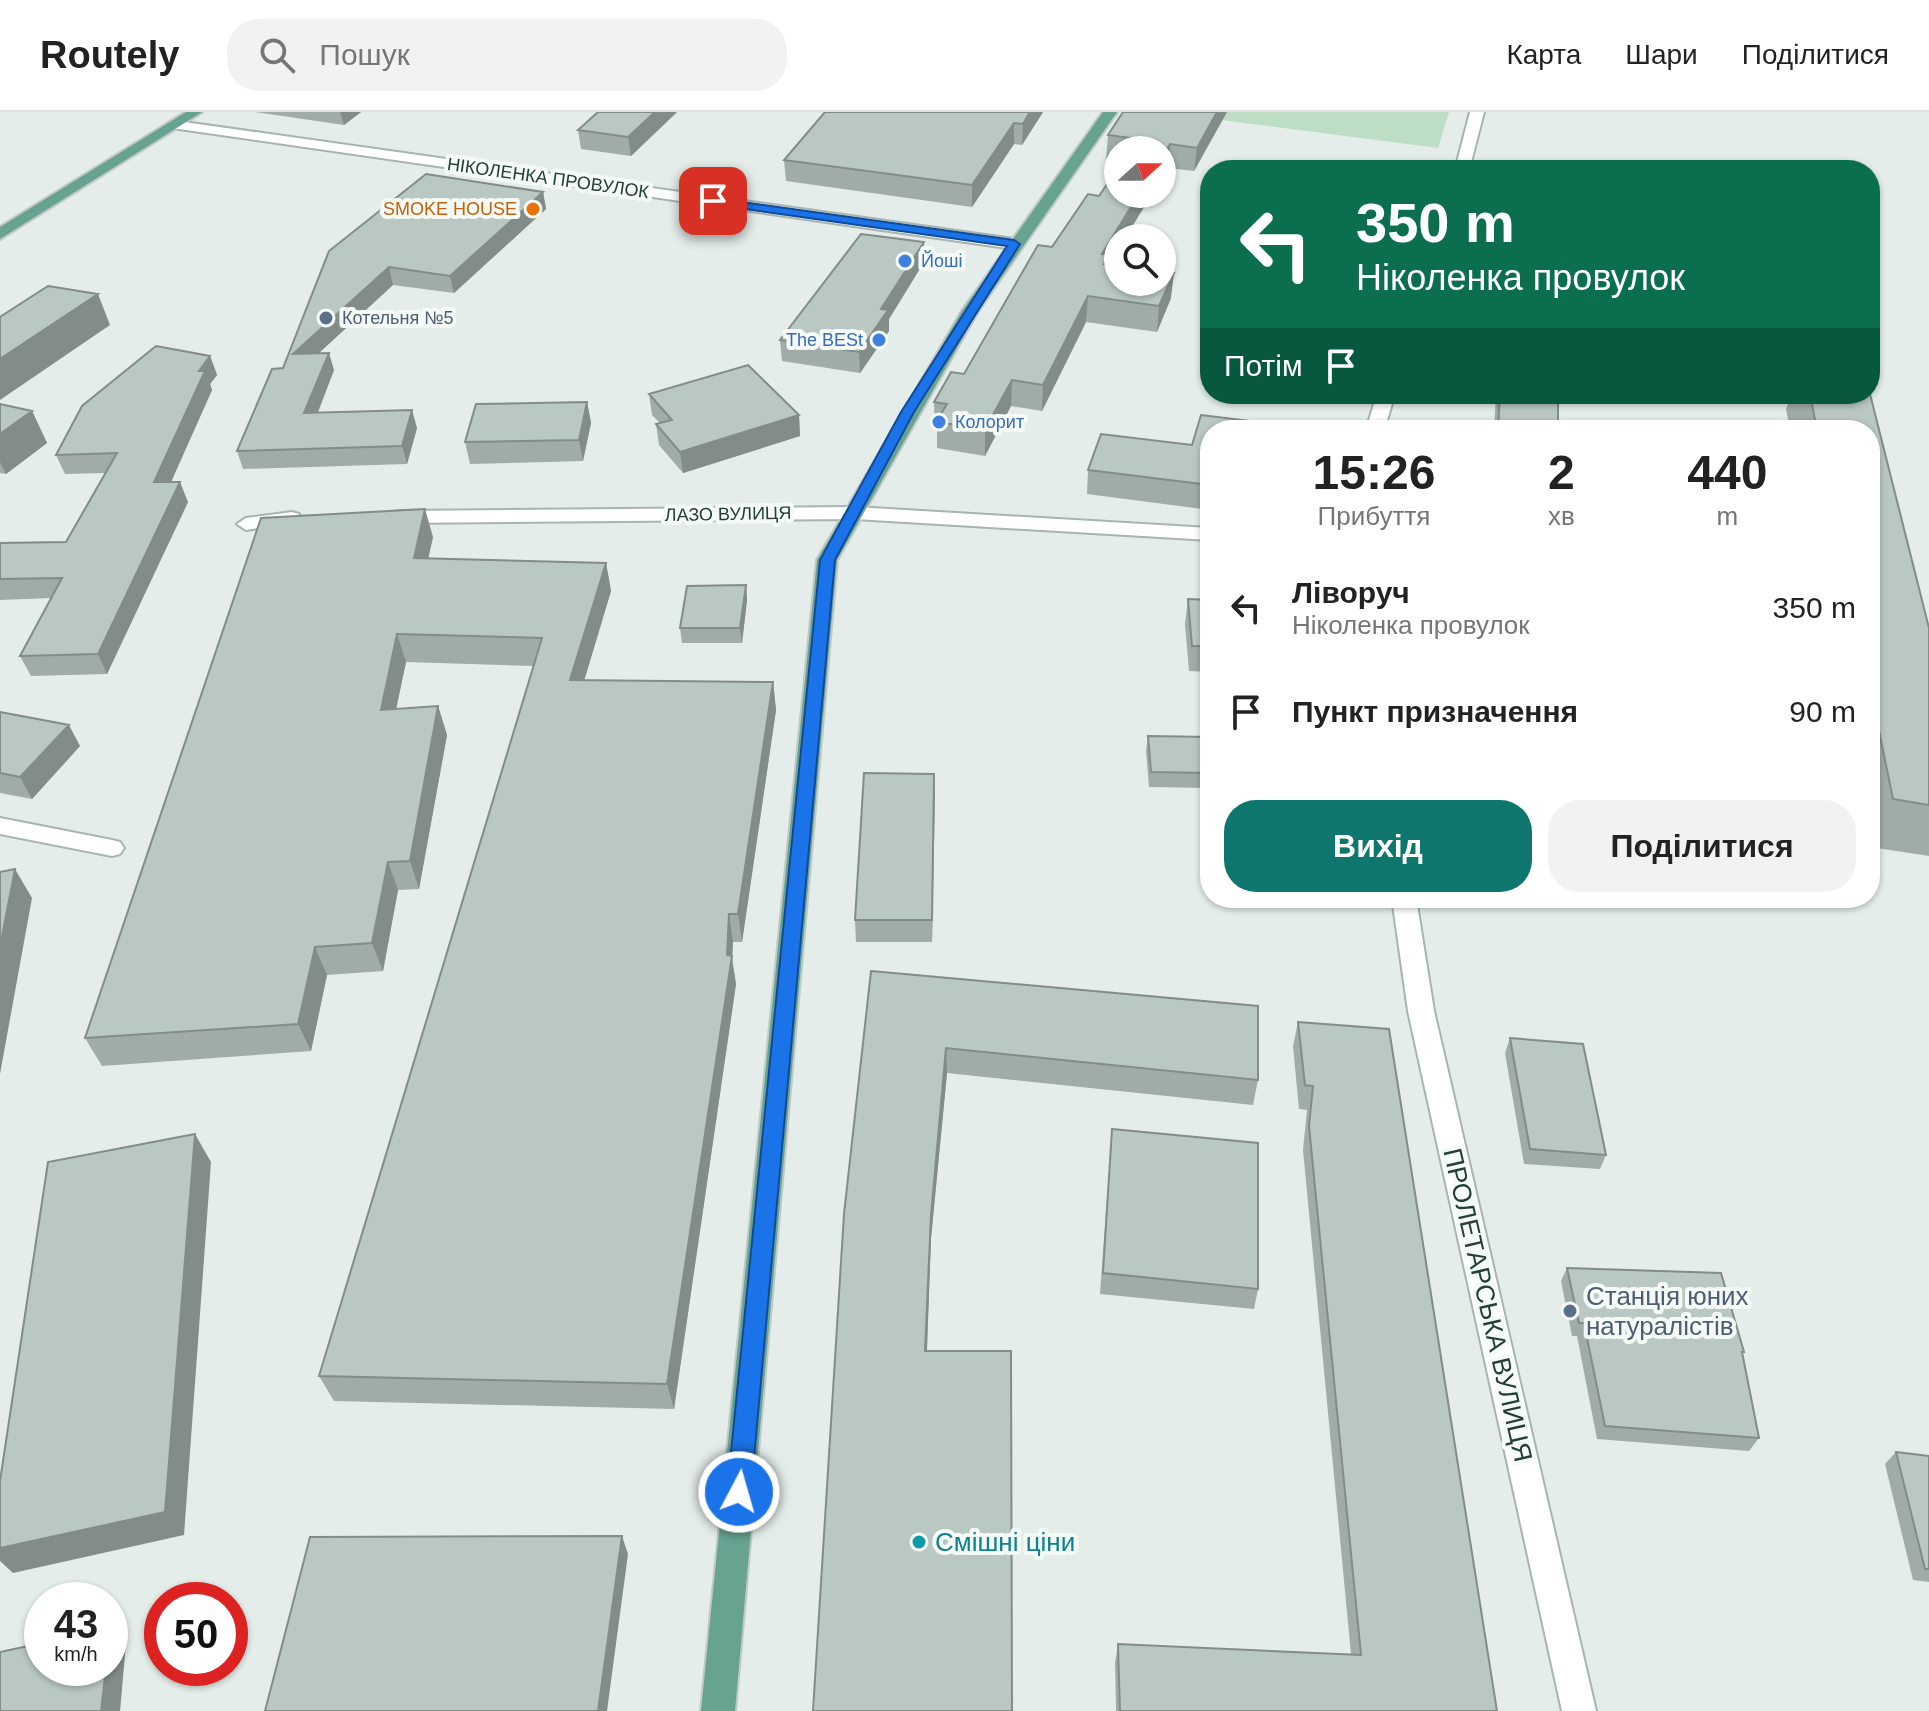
<!DOCTYPE html>
<html lang="uk">
<head>
<meta charset="utf-8">
<style>
	:root { --surface:#fff; --page:#f2f2f2; --text:#222; --muted:#767676; --line:#e0e0e0; --accent:#0f766e }
	body { margin:0; font-family:Arial,sans-serif; background:var(--page); color:var(--text); height:100vh; display:flex; flex-direction:column; font-size:30px; white-space:nowrap }
	* { box-sizing:border-box; margin:0 }
	p { font-size:26px; color:var(--muted) }
	.icon { flex:none; width:44px; height:44px; fill:none; stroke:currentColor; stroke-width:2; stroke-linecap:round; stroke-linejoin:round }
	.map { position:relative; flex:1; overflow:hidden }
	.sheet { position:absolute; left:1200px; top:308px; width:680px; height:488px; display:flex; flex-direction:column; background:var(--surface); border-radius:32px; box-shadow:0 2px 6px #0004 }
	.sheet>* { flex:none }
	.hud { position:absolute; left:1200px; top:48px; width:680px; height:244px; border-radius:32px; box-shadow:0 2px 6px #0004; background:#0b6e4f; color:#fff; overflow:hidden }
	.needle { width:52px; rotate:69deg }
	.controls { position:absolute; left:1104px; top:24px; display:grid; gap:16px }
	.controls a { display:grid; place-items:center; width:72px; height:72px; border-radius:50%; background:var(--surface); box-shadow:0 2px 6px #0004; font-size:40px }
	.speed { position:absolute; left:24px; top:1470px; display:flex; gap:16px; font-size:40px; font-weight:700; text-align:center }
	.speed>* { display:grid; place-content:center; width:104px; height:104px; border-radius:50%; background:var(--surface); box-shadow:0 2px 6px #0004; line-height:1 }
	.speed small { font-size:20px; font-weight:400 }
	.speed .limit { border:12px solid #d22; background:#fff; color:#111 }
	.pin { position:absolute; display:grid; place-items:center; width:68px; height:68px; color:#fff; margin:-34px; border-radius:16px; box-shadow:0 4px 12px #0006 }
	.me { position:absolute; width:88px; margin:-44px; rotate:6deg; stroke-linejoin:round; filter:drop-shadow(0 0 6px #0008) }
	.turn { display:flex; align-items:center; gap:28px; height:168px; padding:0 24px; font-size:36px }
	.turn .icon { width:104px; height:104px; stroke-width:2.5 }
	.turn b { display:block; font-size:56px; line-height:68px }
	.then { display:flex; align-items:center; height:76px; padding:0 24px; background:#0003; gap:16px; font-size:30px }
	.eta { display:flex; justify-content:space-evenly; align-items:center; height:136px; text-align:center }
	.eta b { font-size:48px; font-weight:800; line-height:56px }
	.primary-button { display:flex; gap:16px; margin-top:auto; padding:16px 24px }
	.primary-button a { flex:1; height:92px; border-radius:32px; background:var(--accent); color:#fff; font-size:32px; font-weight:800; line-height:92px; text-align:center }
	.primary-button a+a { background:var(--page); color:var(--text) }
	ul { padding:0; list-style:none }
	li { display:flex; align-items:center; gap:24px; height:104px; padding:0 24px }
	li div { flex:1 }
	li b { display:block; font-size:30px }
	li em { font-style:normal }
	header { display:flex; align-items:center; gap:48px; box-sizing:border-box; height:112px; padding:0 40px; background:var(--surface); border-bottom:2px solid var(--line) }
	header strong { font-size:38px }
	nav { display:flex; gap:44px; margin-inline-start:auto; font-size:28px }
	.search { width:560px; height:72px; background:var(--page); display:flex; align-items:center; gap:20px; box-sizing:border-box; padding:0 28px; border-radius:32px; color:var(--muted); font-size:30px }
	.map>svg:first-child { display:block }
	.green { fill:#bddec5 }
	.lines { fill:none; stroke-linecap:round; stroke-linejoin:round }
	.minor-casing { stroke:#a6b5b0; stroke-width:4 }
	.major-casing { stroke:#c1c9c7; stroke-width:4 }
	.minor { fill:#fff; fill-rule:evenodd }
	.major { fill:#68a392; fill-rule:evenodd }
	.wall { fill:#9faca7 }
	.shaded-wall { fill:#828c88 }
	.building { fill:#b9c8c2; stroke:#828c88; stroke-width:2 }
	.route { fill:#1a73e8; stroke:#114b97; stroke-width:2 }
	.food-dot { fill:#e8710a; stroke:#f5faf7; stroke-width:3 }
	.shop-dot { fill:#3f7fe0; stroke:#f5faf7; stroke-width:3 }
	.service-dot { fill:#5c6f8a; stroke:#f5faf7; stroke-width:3 }
	.culture-dot { fill:#0f9aa8; stroke:#f5faf7; stroke-width:3 }
	.labels { text-anchor:middle; stroke-width:8; stroke-linejoin:round; paint-order:stroke }
	.far-street-label { font-size:18px; fill:#233f37; stroke:#f5faf7 }
	.far-food-label { font-size:18px; fill:#c56008; stroke:#f5faf7; text-anchor:end }
	.far-shop-label { font-size:18px; fill:#366cbe; stroke:#f5faf7; text-anchor:start }
	.far-service-label { font-size:18px; fill:#4e5e75; stroke:#f5faf7; text-anchor:start }
	.near-service-label { font-size:26px; fill:#4e5e75; stroke:#f5faf7; text-anchor:start }
	.near-street-label { font-size:26px; fill:#233f37; stroke:#f5faf7 }
	.near-culture-label { font-size:26px; fill:#0d838f; stroke:#f5faf7; text-anchor:start }
</style>
</head>
<body>
<header>
<strong>Routely</strong>
<div class="search"><svg class="icon" aria-label="search" viewBox="0 0 24 24"><circle cx="10" cy="10" r="6"/><path d="M15 15l6 6"/></svg>Пошук</div>
<nav><a>Карта</a><a>Шари</a><a>Поділитися</a></nav>
</header>
<div class="map">
<svg width="1929" height="1599" viewBox="0 0 1929 1599">
	<rect width="100%" height="100%" fill="#e4ede9"/>
	<!-- green -->
	<path class="green" d="M1159 0H1449L1438 36Z"/>
	<g class="lines">
		<!-- minor casing -->
		<g class="minor-casing">
			<path id="minor" d="M1470 0H1484L1469 58H1455Z
				M177 9 1014 127 1022 132 1014 137 172 16V10Z
				M1377 282H1395L1384 318H1366Z
				M855 395 1210 416V428L855 407 397 411 388 405 397 399Z
				M292 400 299 402 301 406 299 410 246 418 237 412 246 406Z
				M0 706 112 728 120 730 124 736 120 742 112 744 0 722Z
				M1392 786H1416L1434 899 1596 1599H1562L1408 899Z"/>
		</g>
		<!-- major casing -->
		<g class="major-casing">
			<path id="major" d="M186 0H202L0 127V115Z
				M1103 0H1117L978 199 837 448 735 1599H701L817 448 962 199Z"/>
		</g>
		<!-- minor -->
		<use href="#minor" class="minor"/>
		<!-- major -->
		<use href="#major" class="major"/>
	</g>
	<!-- wall -->
	<path class="wall" d="M255 0H361L344 13Z
		M598 0H677L631 44 581 37 578 18Z
		M1043 0 1022 33 1014 32 972 95 786 69 784 48Z
		M1123 0H1227L1194 59 1168 56 1162 38H1118V48L1106 47 1108 23Z
		M426 62 543 80 546 97 454 181 393 173 319 241 334 258 318 301 417 316 407 352 243 357 237 339 283 256Z
		M1118 82H1152L1109 152 1171 186 1157 220 1086 210 1042 299 1011 294 985 344 937 336V317L935 316 934 290 964 262 1052 135 1099 84Z
		M924 150 889 207V219L860 261 782 249 780 228Z
		M210 244 217 263 210 272 212 278 171 370 188 390 107 562 31 564 20 544 51 486 0 488V431L66 430 105 361 65 362 56 343Z
		M649 282 799 303 800 324 683 361 659 333 656 312 660 311 652 303Z
		M1496 282H1558V318H1494Z
		M1792 282H1870L1929 516V744L1870 735V318H1790L1786 297Z
		M587 290 591 311 583 349 470 352 465 330Z
		M0 292 32 299 47 331 6 362 0 361Z
		M1210 318V398L1087 382 1088 358 1192 333Z
		M433 425 428 447 606 451 611 479 584 568 773 570 776 598 742 830H733L732 847 736 872 674 1297 334 1289 319 1264 534 554 406 550 396 597 438 594 447 623 419 777 398 778 383 859 327 863 311 939 102 954 85 926Z
		M746 473 747 488 742 531H682L680 516Z
		M1188 487 1210 488V560L1189 559 1185 512Z
		M0 600 80 634 32 687 0 681Z
		M1148 624 1210 625V676L1149 675 1146 639Z
		M934 662 932 830H856L855 808Z
		M871 859 1258 968 1253 993 947 961 931 1126 927 1239 813 1599Z
		M1298 910 1497 1599H1116L1115 1551 1118 1532 1351 1542 1303 1038 1307 998 1299 997 1293 934Z
		M1510 926 1606 1043 1600 1057 1524 1052 1505 941Z
		M1112 1017 1258 1177 1254 1197 1100 1182Z
		M1567 1156 1744 1240 1742 1243 1759 1326 1749 1339 1597 1327 1577 1224H1572L1561 1169Z
		M1896 1340 1929 1344V1470L1913 1468 1885 1352Z"/>
	<!-- shaded-wall -->
	<path class="shaded-wall" d="M340 0H361L344 13Z
		M655 0H677L631 44 628 25Z
		M1030 0H1043L1022 33 1023 12Z
		M1217 0H1227L1194 59 1197 36Z
		M1014 11V32L972 95V73Z
		M1170 32 1168 56 1162 65V45Z
		M543 80 546 97 454 181 450 164Z
		M1139 82H1152L1125 126H1118V138L1108 154 1107 168 1102 142Z
		M924 130V150L889 207V219L860 261 859 240 881 197Z
		M389 155 393 173 298 260 293 242Z
		M1174 161 1171 186 1157 220 1159 194Z
		M98 182 110 213 0 288V247Z
		M1088 184 1086 210 1042 299 1043 273Z
		M329 241 334 258 310 319 304 301Z
		M210 244 217 263 210 272 212 278 162 390 154 370 199 259Z
		M1012 268 1011 294 985 344V317Z
		M587 290 591 311 583 349 579 328Z
		M412 298 417 316 407 352 402 334Z
		M32 299 47 331 6 362 0 350V322Z
		M799 303 800 324 683 361 680 340Z
		M180 370 188 390 107 562 98 542Z
		M425 397 433 425 422 474 414 446Z
		M606 451 611 479 576 596 570 568Z
		M746 473 747 488 742 531 740 516Z
		M397 522 406 550 390 626 381 598Z
		M773 570 776 598 742 830 738 802Z
		M438 594 447 623 419 777 410 749Z
		M69 613 80 634 32 687 20 665Z
		M934 662 935 684 932 830V808Z
		M388 750 398 778 383 859 372 831Z
		M15 757 32 786 0 962V835Z
		M729 802 733 830 732 847 736 872 674 1297 667 1272 727 843Z
		M315 835 327 863 311 939 298 912Z
		M946 936 947 961 931 1126 926 1261 925 1239 931 1103Z
		M195 1022 211 1050 184 1423 13 1461 0 1449V1436Z
		M622 1424 628 1442 607 1599H598Z
		M110 1516 126 1532 120 1599H101L106 1556H110Z"/>
	<!-- building -->
	<path class="building" d="M598 0H655L628 25 578 18Z
		M825 0H1030L1023 12 1014 11 972 73 784 48Z
		M1123 0H1217L1197 36 1170 32 1162 45V38H1130L1138 27 1108 23Z
		M1118 56V82H1139L1102 142 1109 143 1104 152 1118 153V170H1162V159L1174 161 1159 194 1088 184 1043 273 1012 268 985 317 936 310 947 292 934 290 946 269 951 260 964 262 1038 133 1052 135 1088 82 1099 84Z
		M426 62 543 80 450 164 389 155 293 242 329 241 304 301 412 298 402 334 237 339 272 257 283 256 329 139Z
		M861 122 924 130 881 197 888 198 859 240 780 228Z
		M48 174 98 182 0 247V205Z
		M156 234 210 244 199 259H205L154 370H180L98 542 20 544 62 466 0 467V431L66 430 117 341 56 343 82 294Z
		M748 253 799 303 680 340 656 312 672 308 649 282Z
		M1500 282H1558V318H1498Z
		M1810 282H1870L1929 516V693L1893 687 1870 575V318H1817Z
		M587 290 579 328 465 330 476 292Z
		M0 292 32 299 0 322Z
		M1201 303 1291 314 1290 318H1210V373L1088 358 1101 322 1192 333Z
		M425 397 414 446 606 451 570 568 773 570 738 802H729L727 843 732 844 667 1272 319 1264 542 526 397 522 381 598 438 594 410 749 388 750 372 831 315 835 298 912 85 926 261 406Z
		M746 473 740 516H680L687 474Z
		M1188 487 1210 488V534H1192Z
		M0 600 69 613 20 665 0 661Z
		M1148 624 1210 625V661L1151 660Z
		M864 661 934 662 932 808H855Z
		M15 757 0 835V760Z
		M871 859 1258 894V968L946 936 931 1103 925 1239H1011L1012 1599H813L844 1102Z
		M1298 910 1389 917 1497 1599H1120L1118 1532 1361 1543 1309 1014 1313 974 1305 973Z
		M1510 926 1583 932 1606 1043 1530 1037Z
		M1112 1017 1258 1031V1177L1103 1161Z
		M195 1022 165 1400 0 1436V1369L48 1050Z
		M1567 1156 1721 1161 1744 1240H1742L1759 1326 1605 1314 1584 1211H1579Z
		M1896 1340 1929 1344V1457H1925Z
		M622 1424 598 1599H265L310 1425Z
		M42 1531V1556H106L101 1599H0V1540Z"/>
	<!-- route -->
	<path class="route" d="M713 86 1014 128 1020 132 914 300 835 448 751 1380 747 1388 739 1392 731 1388 727 1380 820 448 901 300 1007 134 709 92V87Z"/>
	<!-- markers -->
	<circle class="food-dot" cx="533" cy="97" r="8"/>
	<g class="shop-dot">
		<circle cx="905" cy="149" r="8"/>
		<circle cx="879" cy="228" r="8"/>
		<circle cx="939" cy="310" r="8"/>
	</g>
	<g class="service-dot">
		<circle cx="326" cy="206" r="8"/>
		<circle cx="1570" cy="1199" r="8"/>
	</g>
	<circle class="culture-dot" cx="919" cy="1430" r="8"/>
	<g class="labels">
		<!-- far-street labels -->
		<g class="far-street-label">
			<text transform="translate(548 66) rotate(8)" y="6">НІКОЛЕНКА ПРОВУЛОК</text>
			<text transform="translate(728 402) rotate(-1)" y="6">ЛАЗО ВУЛИЦЯ</text>
		</g>
		<!-- far-food labels -->
		<g class="far-food-label">
			<text x="517" y="103">SMOKE HOUSE</text>
		</g>
		<!-- far-shop labels -->
		<g class="far-shop-label">
			<text x="921" y="155">Йоші</text>
			<text x="863" y="234" text-anchor="end">The BESt</text>
			<text x="955" y="316">Колорит</text>
		</g>
		<!-- far-service labels -->
		<g class="far-service-label">
			<text x="342" y="212">Котельня №5</text>
		</g>
		<!-- near-service labels -->
		<g class="near-service-label">
			<text x="1586" y="1193">Станція юних<tspan x="1586" dy="30">натуралістів</tspan></text>
		</g>
		<!-- near-street labels -->
		<g class="near-street-label">
			<text transform="translate(1488 1193) rotate(77)" y="9">ПРОЛЕТАРСЬКА ВУЛИЦЯ</text>
		</g>
		<!-- near-culture labels -->
		<g class="near-culture-label">
			<text x="935" y="1439">Смішні ціни</text>
		</g>
	</g>
</svg>
<div class="controls">
<a><svg class="needle" viewBox="-14 -14 28 28"><path d="M0-13l5 13h-10z" fill="#e53935"/><path d="M0 13l5-13h-10z" fill="#767676"/></svg></a>
<a><svg class="icon" aria-label="search" viewBox="0 0 24 24"><circle cx="10" cy="10" r="6"/><path d="M15 15l6 6"/></svg></a>
</div>
<div class="speed"><div>43<small>km/h</small></div><div class="limit">50</div></div>
<div class="pin" style="left:713px;top:89px;background:#d93025"><svg class="icon" aria-label="arrive" viewBox="0 0 24 24"><path d="M6 21V4h12l-3 4 3 4H6"/></svg></div>
<svg class="me" style="left:739px;top:1380px" viewBox="-20 -20 40 40"><circle r="17" fill="#1a73e8" stroke="#fff" stroke-width="3"/><path d="M0-11L8 9 0 5-8 9z" fill="#fff"/></svg>
<div class="hud">
<div class="turn"><svg class="icon" aria-label="left" viewBox="0 0 24 24"><path d="M17 20v-9H6M10 6l-5 5 5 5"/></svg><div><b>350 m</b>Ніколенка провулок</div></div>
<div class="then">Потім<svg class="icon" aria-label="arrive" viewBox="0 0 24 24"><path d="M6 21V4h12l-3 4 3 4H6"/></svg></div>
</div>
<section class="sheet">
<div class="eta">
<div><b>15:26</b><p>Прибуття</p></div>
<div><b>2</b><p>хв</p></div>
<div><b>440</b><p>m</p></div>
</div>
<ul>
<li><svg class="icon" aria-label="left" viewBox="0 0 24 24"><path d="M17 20v-9H6M10 6l-5 5 5 5"/></svg><div><b>Ліворуч</b><p>Ніколенка провулок</p></div><em>350 m</em></li>
<li><svg class="icon" aria-label="arrive" viewBox="0 0 24 24"><path d="M6 21V4h12l-3 4 3 4H6"/></svg><div><b>Пункт призначення</b></div><em>90 m</em></li>
</ul>
<div class="primary-button"><a>Вихід</a><a>Поділитися</a></div>
</section>
</div>
</body>
</html>
